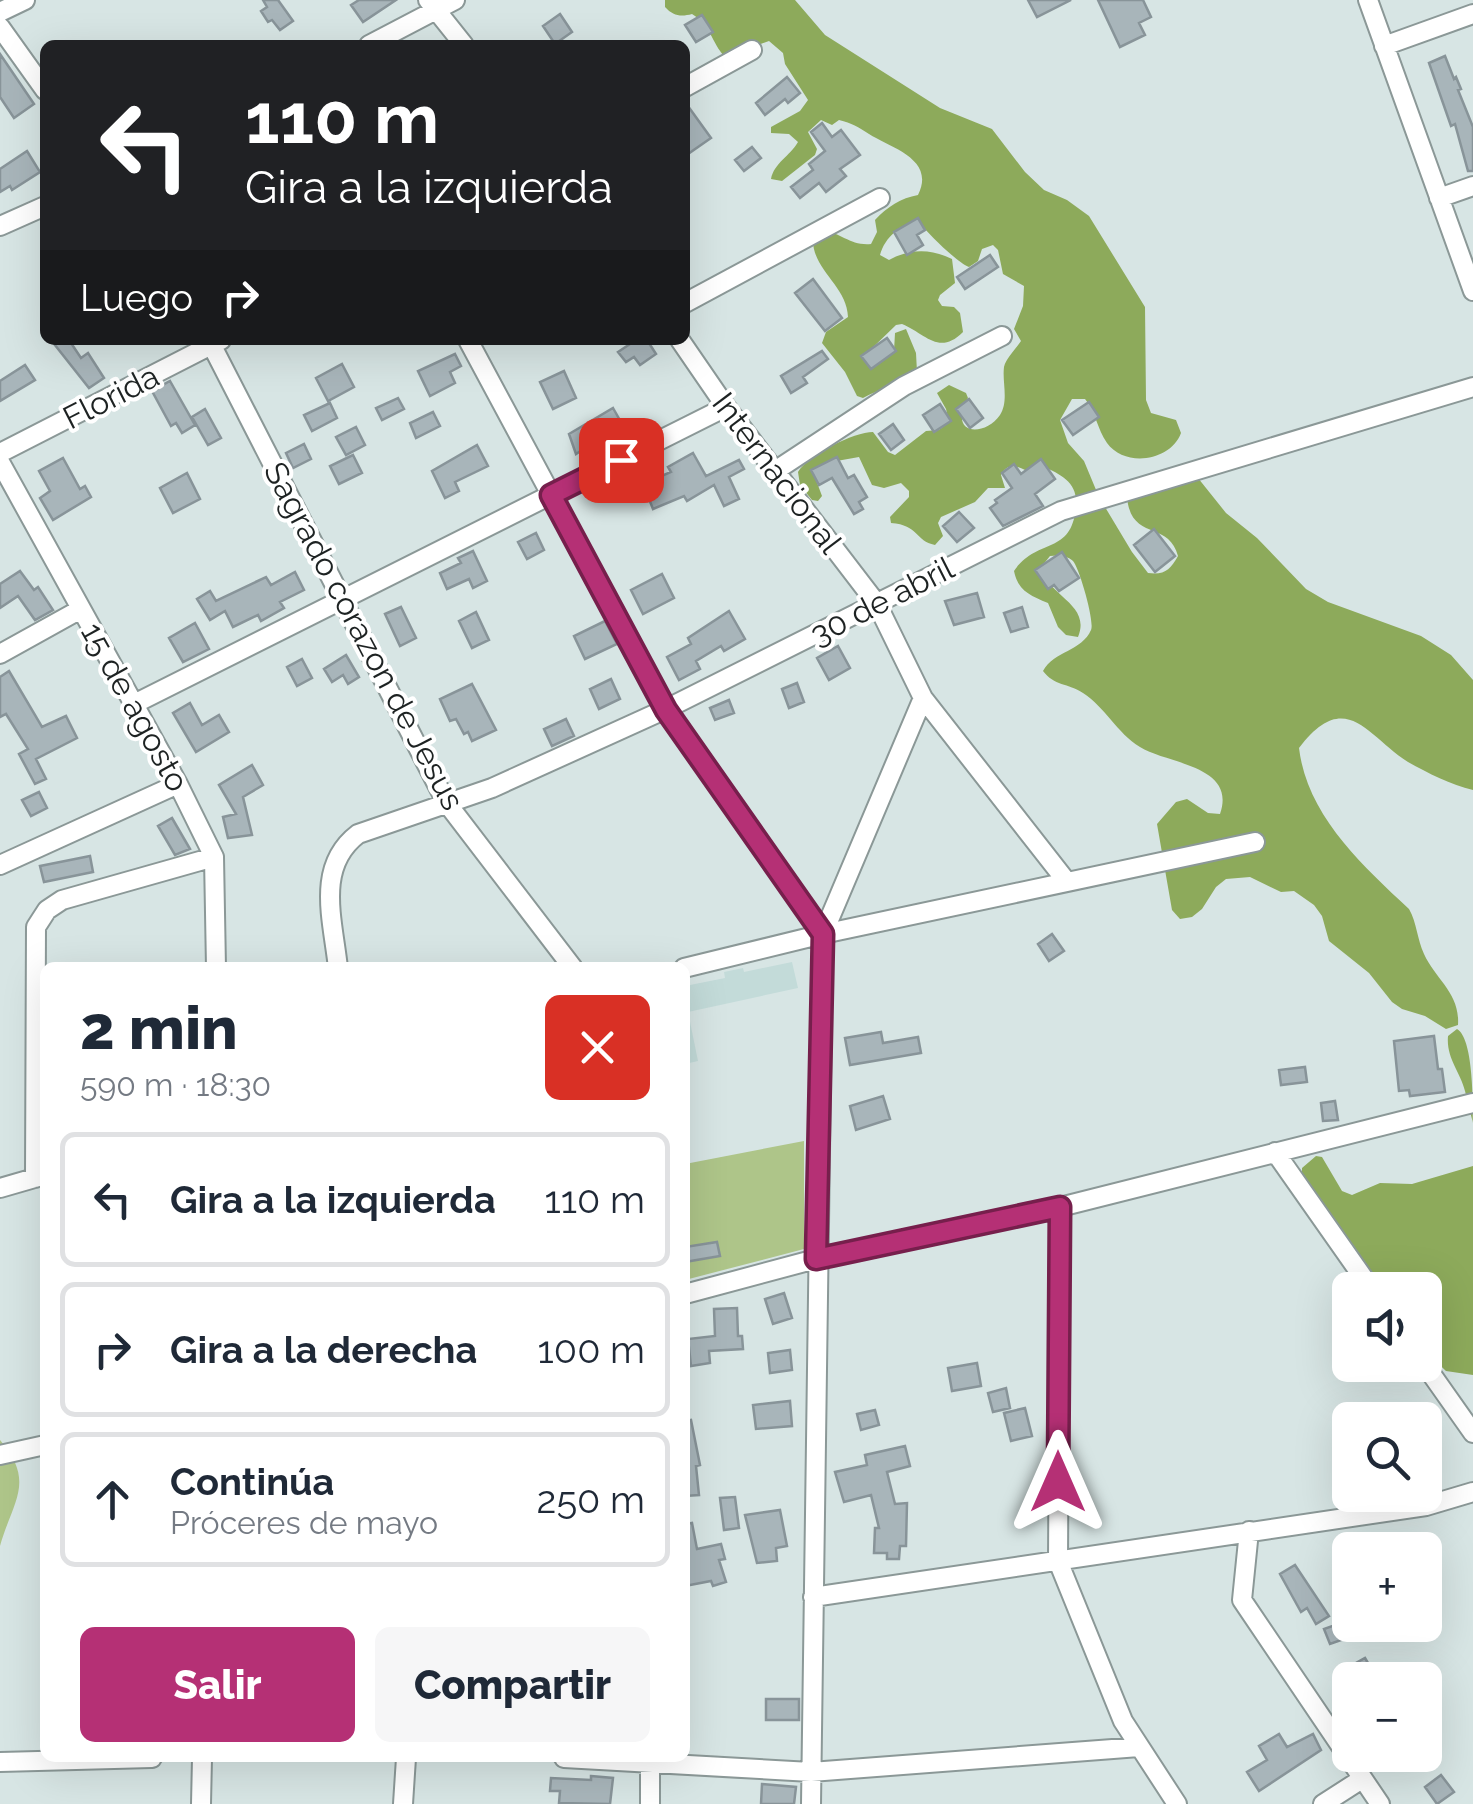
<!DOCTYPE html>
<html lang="es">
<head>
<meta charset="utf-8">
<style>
	:root { --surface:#fff; --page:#f6f6f7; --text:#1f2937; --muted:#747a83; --line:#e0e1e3; --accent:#b53075 }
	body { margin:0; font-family:Raleway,sans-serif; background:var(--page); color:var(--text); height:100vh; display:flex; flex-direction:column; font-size:38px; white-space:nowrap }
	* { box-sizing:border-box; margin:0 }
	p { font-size:32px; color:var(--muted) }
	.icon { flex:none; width:55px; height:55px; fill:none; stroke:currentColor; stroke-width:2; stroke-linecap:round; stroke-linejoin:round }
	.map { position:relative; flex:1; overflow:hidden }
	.panel { position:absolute; left:40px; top:962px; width:650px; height:800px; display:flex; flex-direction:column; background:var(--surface); border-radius:15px; box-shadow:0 10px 40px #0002 }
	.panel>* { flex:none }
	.banner { position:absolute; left:40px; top:40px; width:650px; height:305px; border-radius:15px; box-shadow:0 10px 40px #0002; background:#202124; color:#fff; overflow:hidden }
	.controls { position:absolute; left:1332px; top:1272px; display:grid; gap:20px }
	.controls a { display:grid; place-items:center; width:110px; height:110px; border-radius:15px; background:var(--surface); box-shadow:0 10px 40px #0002; font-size:50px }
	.pin { position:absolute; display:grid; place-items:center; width:85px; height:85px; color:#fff; margin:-42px; border-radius:20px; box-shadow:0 5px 15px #0006 }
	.me { position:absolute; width:110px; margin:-55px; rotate:0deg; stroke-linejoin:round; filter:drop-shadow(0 0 8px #0008) }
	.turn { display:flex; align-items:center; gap:35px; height:210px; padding:0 40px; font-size:45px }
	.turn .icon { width:130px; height:130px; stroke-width:2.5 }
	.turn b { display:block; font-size:70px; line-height:85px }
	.then { display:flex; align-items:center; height:95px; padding:0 40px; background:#0003; gap:20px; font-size:38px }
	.round { display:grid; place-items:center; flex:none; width:105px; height:105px; border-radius:15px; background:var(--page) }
	.headline { display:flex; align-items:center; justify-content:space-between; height:170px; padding:0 40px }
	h1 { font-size:60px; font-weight:800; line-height:75px }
	.cta { display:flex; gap:20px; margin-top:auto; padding:20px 40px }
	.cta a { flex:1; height:115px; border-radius:15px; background:var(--accent); color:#fff; font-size:40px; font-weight:800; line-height:115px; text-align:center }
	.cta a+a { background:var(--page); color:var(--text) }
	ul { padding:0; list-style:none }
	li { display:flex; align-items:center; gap:30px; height:135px; margin:0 20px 15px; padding:0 20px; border:5px solid var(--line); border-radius:15px }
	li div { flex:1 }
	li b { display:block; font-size:38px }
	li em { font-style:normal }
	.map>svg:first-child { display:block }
	.built { fill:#c3dbd9 }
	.green { fill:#aec589 }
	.forest { fill:#8daa5b }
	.building { fill:#a8b5ba; stroke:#889499; stroke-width:2.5 }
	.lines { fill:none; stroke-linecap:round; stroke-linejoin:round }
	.minor-casing { stroke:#8b9897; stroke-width:22 }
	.minor { stroke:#fff; stroke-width:18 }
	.route-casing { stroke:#761f4c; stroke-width:25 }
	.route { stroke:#b53075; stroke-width:18 }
	.labels { text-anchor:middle; stroke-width:8; stroke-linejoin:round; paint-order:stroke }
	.street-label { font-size:32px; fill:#1d2222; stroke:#fff }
</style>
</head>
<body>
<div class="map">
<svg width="1473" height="1804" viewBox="0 0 1473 1804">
	<rect width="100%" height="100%" fill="#d7e5e4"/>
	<!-- built -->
	<path class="built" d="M792 962 798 988 688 1012 698 1061 685 1064V986L725 978 724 972 743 968 744 972Z"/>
	<!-- green -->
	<path class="green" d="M804 1141V1249L685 1280V1164Z
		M0 1440C36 1482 13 1500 0 1546Z"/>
	<!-- forest -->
	<path class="forest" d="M665 0H795L825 35 940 108 992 129 1025 172 1044 190 1067 200 1089 216 1145 307 1146 400 1151 413 1176 420 1181 433C1171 461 1125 468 1107 443 1097 429 1096 412 1085 399H1072L1060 420 1068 443 1084 461 1099 497 1132 552 1148 573C1165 575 1170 570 1178 556 1169 520 1130 542 1127 496 1145 471 1166 469 1194 473L1226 513 1257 538 1306 589 1328 602 1421 636 1451 655 1473 680V790C1451 785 1428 773 1408 762 1368 737 1346 686 1299 748 1307 815 1361 864 1409 909 1417 923 1417 939 1424 954 1436 980 1460 993 1458 1025L1446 1029 1425 1016 1402 1009 1392 1002 1369 973 1329 941 1322 916 1314 905 1294 891 1281 892 1250 877 1226 879 1216 887 1202 909 1192 917 1180 919 1172 910 1157 824 1176 802 1187 799 1208 813 1220 814C1237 765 1167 764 1140 747 1117 733 1105 707 1083 693 1068 683 1054 686 1043 671 1054 651 1082 651 1091 630 1095 622 1079 567 1073 561 1066 555 1058 555 1050 556L1042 566C1045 596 1092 603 1078 637L1066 635 1058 627 1048 603C1030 595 1018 591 1014 571 1037 537 1072 556 1076 506 1078 482 1061 475 1043 466L1027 471C1016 465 1007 463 1001 475L1005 488H988L975 502 941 517 938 523 943 536 935 545C915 541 919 525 891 523L890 517 909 497V491L901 483 884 488 872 485 859 457 831 462 816 480 822 496 818 501 812 500 800 485 798 472C808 455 854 432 873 432L888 452 895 455 926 431 939 430 949 422 946 409 937 393 949 385 966 393 968 398C947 436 985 437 1000 415 1009 401 1002 382 1004 367 1006 358 1016 349 1021 341L1014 329 1023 306 1024 286 1003 274 998 250 993 245 982 249 978 261 969 267C958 263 928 234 920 223 901 223 885 237 880 255L889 260C909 249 930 248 952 259L955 283 940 295 938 300 942 306 954 307 960 313 963 332C939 356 926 334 902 324L896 325 862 358 871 367 894 351 895 333 906 329 916 353 917 372C900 385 881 388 863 398L857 396 845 372 822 343 826 332 848 317C847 285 811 270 813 237L823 230C841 233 851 246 871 244L877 232 875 220C887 207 901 198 918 195 936 159 891 148 869 134 858 127 852 123 839 120L832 125 821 120 808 132 817 149 815 155 782 181 771 179C774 163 790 156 798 142L789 134 771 133V127L800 111 808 100 785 64 783 53 769 41 725 57C711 42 711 25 692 14 681 17 673 16 665 7Z
		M1457 1029C1473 1038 1473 1099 1473 1123 1470 1112 1468 1102 1465 1091 1460 1071 1446 1058 1448 1036Z
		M1316 1156 1322 1157 1342 1191 1352 1195 1380 1183 1412 1184 1473 1166V1375L1446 1371 1425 1351V1290H1381C1361 1256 1321 1227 1305 1192 1302 1186 1302 1176 1302 1168Z"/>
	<!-- building -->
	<path class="building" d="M263 0H278L293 21 280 30 272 20 268 22 261 11 267 7Z
		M359 0H396L363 22 351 5Z
		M1028 0H1071L1037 17Z
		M1098 0H1143L1151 17 1139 23 1145 35 1120 47Z
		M560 14 572 32 555 44 543 26Z
		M702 15 713 32 696 42 685 25Z
		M0 54 34 104 14 118 0 97Z
		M1445 56 1454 79 1456 77 1461 89 1458 90 1473 127V171H1468L1455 124 1451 126 1429 63Z
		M787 77 800 93 788 103 785 99 765 115 756 103Z
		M685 102 711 138 685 156Z
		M822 123 832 137 841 130 860 155 840 169 846 176 826 192 819 183 800 198 791 187 813 170 809 164 825 151 811 132Z
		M752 147 761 158 744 171 735 160Z
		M27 151 40 172 12 190 10 186 0 192V169Z
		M918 218 925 230 917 235 923 245 907 255 894 232Z
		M990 255 998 267 965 289 957 277Z
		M813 279 842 318 825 331 795 293Z
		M887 338 896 351 871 369 861 356Z
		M51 340H69L81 358 88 353 104 378 89 388Z
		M636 340H647L656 354 640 365 634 357 626 362 618 352Z
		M822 351 828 359 803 377 807 383 791 393 781 376Z
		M455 354 461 366 450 372 455 383 430 396 418 371Z
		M342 364 354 387 328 401 316 378Z
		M25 365 35 380 0 401V381Z
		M564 371 576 398 553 409 540 382Z
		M170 381 195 425 182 433 176 423 171 426 152 391Z
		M398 398 404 409 382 420 376 408Z
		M969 399 983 418 970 428 956 409Z
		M1089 402 1099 417 1073 435 1062 420Z
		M330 403 337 418 312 431 304 415Z
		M940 404 951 421 934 432 923 415Z
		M613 408 630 438 615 447 612 441 585 455 582 450 576 454 569 434Z
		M205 409 221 438 208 445 192 417Z
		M433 412 440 426 416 438 410 423Z
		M893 424 904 440 891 450 879 434Z
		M356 427 365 445 346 455 336 437Z
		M304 444 311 459 293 468 286 453Z
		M477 445 488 466 455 482 459 491 445 498 432 471Z
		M693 453 706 476 739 460 744 469 729 477 739 499 724 506 714 485 687 501 684 496 653 509 643 484 671 472 668 467Z
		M353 455 362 473 339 484 330 466Z
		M837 457 848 478 854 475 867 497 859 502 863 509 854 514 832 478 819 485 811 470Z
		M63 458 80 489 85 486 91 497 53 520 40 498 50 491 39 471Z
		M1041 459 1055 479 1035 494 1043 506 1003 526 990 508 997 503 995 500 1012 488 1002 473 1014 464 1021 474Z
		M187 473 200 499 173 513 160 488Z
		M959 512 974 528 957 542 943 526Z
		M1154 529 1175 556 1155 572 1134 545Z
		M536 533 544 550 527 559 518 542Z
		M473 551 487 581 473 588 469 579 447 589 440 573 461 563 458 558Z
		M1062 552 1079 578 1059 591 1054 585 1048 589 1035 570Z
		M20 571 34 590 38 587 53 610 35 620 18 596 0 608V584Z
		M295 572 304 590 280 602 284 608 261 621 258 615 233 627 225 611 210 620 197 599 210 591 216 601 266 577 271 585Z
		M662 574 674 598 643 614 631 590Z
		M977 593 984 617 954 625 945 601Z
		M401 607 416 638 400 646 385 614Z
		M1022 607 1028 627 1011 632 1004 613Z
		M729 611 745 639 724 651 721 646 696 661 700 669 679 680 667 657 691 644 688 638Z
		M476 612 489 640 472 648 459 621Z
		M605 621 617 644 585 659 574 636Z
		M195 623 209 649 183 662 169 638Z
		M838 646 850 668 829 680 817 658Z
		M346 655 359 677 348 684 343 675 332 682 324 669Z
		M302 659 312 678 297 686 287 667Z
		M9 671 42 727 66 716 77 738 36 759 46 779 35 784 19 754 28 749 6 714 0 717V677Z
		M611 679 620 699 599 709 590 689Z
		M797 683 804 702 789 708 782 689Z
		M472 684 496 730 472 741 468 732 464 734 456 719 450 721 440 699Z
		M729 700 734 713 715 720 710 708Z
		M190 703 202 725 219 715 229 732 196 752 173 713Z
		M566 719 574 736 552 746 544 729Z
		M252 765 263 785 243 797 252 835 228 838 223 817 236 814 219 785Z
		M39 792 47 808 31 816 22 800Z
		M172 818 190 849 175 855 158 826Z
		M90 856 93 872 44 882 40 866Z
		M1052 934 1064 951 1049 961 1038 944Z
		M881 1032 883 1043 918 1037 921 1053 850 1065 845 1038Z
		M1434 1036 1438 1069H1442L1445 1092 1410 1096 1409 1090 1399 1091 1394 1041Z
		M1305 1067 1307 1082 1281 1085 1279 1070Z
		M883 1096 890 1119 856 1130 850 1106Z
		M1335 1101 1338 1120 1323 1121 1321 1103Z
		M717 1242 720 1256 685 1262V1247Z
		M784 1293 792 1318 773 1324 765 1299Z
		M737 1308 738 1336H742L743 1349 709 1351 710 1363 691 1366 688 1339 715 1336 714 1309Z
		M790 1350 792 1370 770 1373 768 1353Z
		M977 1363 981 1386 952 1391 948 1368Z
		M1006 1388 1010 1408 993 1412 988 1393Z
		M790 1401 792 1426 756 1429 753 1405Z
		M1025 1408 1032 1436 1011 1441 1004 1413Z
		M875 1410 879 1425 861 1430 857 1414Z
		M691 1420 700 1465 696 1466 699 1495 685 1496V1421Z
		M905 1446 910 1466 887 1472 895 1504 907 1503 906 1546H900L899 1559H887V1553H874L875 1528H879L871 1495 844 1502 835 1472 867 1465 865 1455Z
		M735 1497 739 1528 724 1530 720 1498Z
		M780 1510 787 1546 776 1548 777 1561 757 1563 745 1515Z
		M692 1523 697 1549 721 1544 725 1559 719 1560 726 1582 713 1586 711 1581 685 1586V1524Z
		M1295 1565 1329 1616 1316 1624 1307 1608 1301 1612 1280 1574Z
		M1338 1624 1344 1639 1330 1644 1324 1629Z
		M1365 1658 1378 1680H1354L1347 1668Z
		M766 1699H799V1720H766Z
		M1279 1734 1287 1747 1313 1734 1321 1750 1259 1791 1247 1772 1267 1760 1259 1746Z
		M1441 1775 1454 1792 1437 1804 1425 1787Z
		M591 1776 613 1778 610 1804 559 1803 560 1791H550L551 1778 591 1780Z
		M762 1784 796 1787 794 1804H761Z"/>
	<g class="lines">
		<!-- minor casing -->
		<g class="minor-casing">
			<path id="minor" d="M428 0 464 45
				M1368 0 1473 291
				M0 12 25 0
				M0 27 45 90
				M369 45 455 0
				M1384 46 1473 14
				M685 87 752 50
				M1439 198 1473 186
				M0 226 45 206
				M685 303 880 198
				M209 340 446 802 573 968
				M468 340 666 709 823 934
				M680 340 726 407 877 604 923 698 823 934 811 1804
				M0 453 221 340
				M0 462 178 784 214 857 216 968
				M775 471 904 386 1002 336
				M0 654 81 609
				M923 698 1067 882
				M132 705 726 407
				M0 865 178 784
				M338 968C333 920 315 867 358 834L492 788 666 709 1061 511 1473 387
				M684 968 823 934 1255 842
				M1275 1152 1372 1290
				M35 1178 36 927 47 910 62 900 214 857
				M0 1188 45 1175
				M1060 1207 1058 1561 1123 1721 1177 1804
				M685 1294 816 1259 1060 1207 1473 1103
				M1425 1365 1473 1433
				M0 1455 45 1445
				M1249 1531 1242 1600 1380 1804
				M813 1597 1426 1506 1473 1492
				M564 1758 811 1772 1139 1747
				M0 1762 152 1758
				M201 1804 202 1758
				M403 1804 406 1758
				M650 1804V1758
				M1323 1804 1362 1779"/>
		</g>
		<!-- minor -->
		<use href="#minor" class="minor"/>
	</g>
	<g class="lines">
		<!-- route casing -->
		<g class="route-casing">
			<path id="route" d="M621 460 551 495 666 710 823 934 816 1259 1060 1207 1058 1482"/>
		</g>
		<!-- route -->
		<use href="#route" class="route"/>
	</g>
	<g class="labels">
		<!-- street labels -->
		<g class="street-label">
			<text transform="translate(111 397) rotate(-27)" y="11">Florida</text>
			<text transform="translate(777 473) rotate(53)" y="11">Internacional</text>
			<text transform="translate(882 601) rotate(-27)" y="11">30 de abril</text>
			<text transform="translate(364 636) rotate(62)" y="11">Sagrado corazon de Jesus</text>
			<text transform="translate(135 707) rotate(61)" y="11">15 de agosto</text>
		</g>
	</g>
</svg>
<div class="controls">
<a><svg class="icon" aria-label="sound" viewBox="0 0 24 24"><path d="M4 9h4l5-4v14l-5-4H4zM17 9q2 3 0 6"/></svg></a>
<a><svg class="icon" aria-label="search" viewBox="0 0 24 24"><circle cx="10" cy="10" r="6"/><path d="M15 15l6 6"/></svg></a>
<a>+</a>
<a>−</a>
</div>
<div class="pin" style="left:621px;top:460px;background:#d93025"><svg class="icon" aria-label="arrive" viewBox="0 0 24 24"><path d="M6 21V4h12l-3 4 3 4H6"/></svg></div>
<svg class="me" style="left:1058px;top:1482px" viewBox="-20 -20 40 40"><path d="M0-17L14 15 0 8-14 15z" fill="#b53075" stroke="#fff" stroke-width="4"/></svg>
<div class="banner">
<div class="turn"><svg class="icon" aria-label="left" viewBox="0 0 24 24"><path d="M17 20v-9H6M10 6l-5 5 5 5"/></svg><div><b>110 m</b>Gira a la izquierda</div></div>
<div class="then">Luego<svg class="icon" aria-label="right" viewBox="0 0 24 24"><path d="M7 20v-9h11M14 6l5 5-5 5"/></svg></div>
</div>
<section class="panel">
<div class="headline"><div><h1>2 min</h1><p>590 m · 18:30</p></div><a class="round" style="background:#d93025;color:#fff"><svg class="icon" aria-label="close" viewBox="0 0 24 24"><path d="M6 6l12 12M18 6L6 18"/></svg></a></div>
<ul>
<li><svg class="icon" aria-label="left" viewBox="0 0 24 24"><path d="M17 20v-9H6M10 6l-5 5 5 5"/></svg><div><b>Gira a la izquierda</b></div><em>110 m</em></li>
<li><svg class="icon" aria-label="right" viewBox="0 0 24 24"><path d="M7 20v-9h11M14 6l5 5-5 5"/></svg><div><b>Gira a la derecha</b></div><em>100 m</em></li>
<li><svg class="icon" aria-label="ahead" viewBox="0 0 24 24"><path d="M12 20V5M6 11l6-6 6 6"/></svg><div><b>Continúa</b><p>Próceres de mayo</p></div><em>250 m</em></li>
</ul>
<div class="cta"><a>Salir</a><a>Compartir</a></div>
</section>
</div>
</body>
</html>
